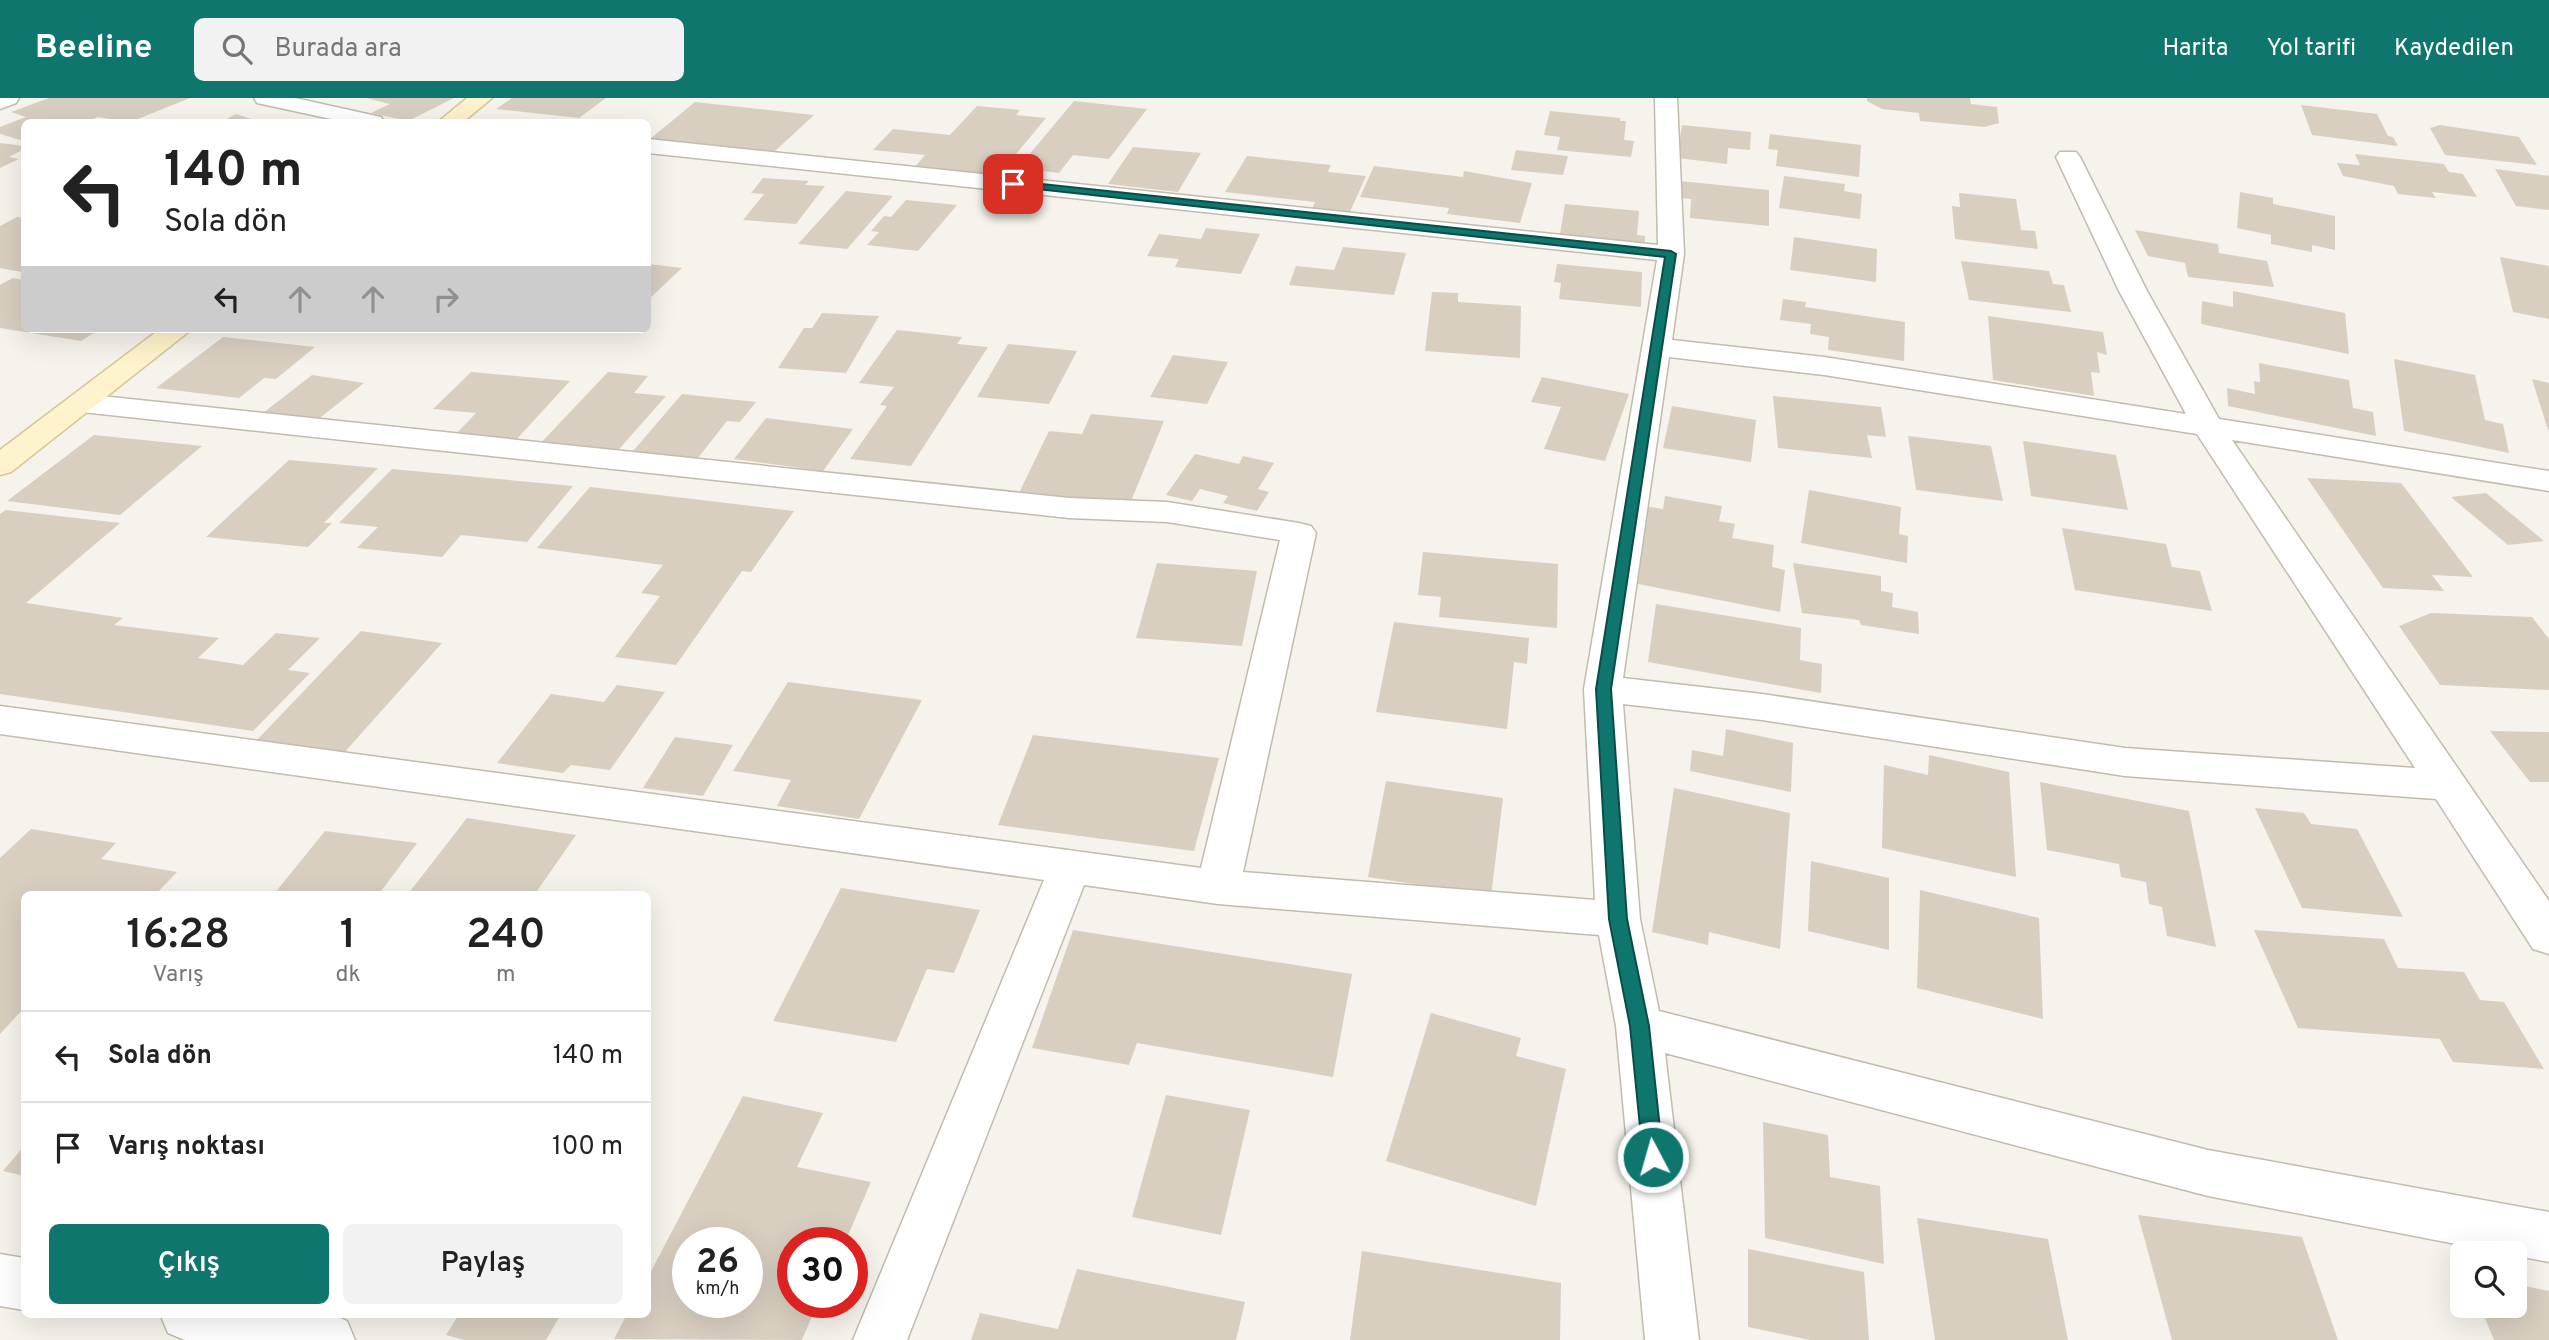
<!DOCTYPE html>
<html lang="tr">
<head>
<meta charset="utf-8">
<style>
	:root { --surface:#fff; --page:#f2f2f2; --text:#222; --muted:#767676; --line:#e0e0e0; --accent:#0f766e }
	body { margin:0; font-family:Overpass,sans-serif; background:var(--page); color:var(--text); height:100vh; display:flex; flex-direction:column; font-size:26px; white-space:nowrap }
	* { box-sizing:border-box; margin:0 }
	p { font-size:23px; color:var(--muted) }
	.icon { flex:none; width:38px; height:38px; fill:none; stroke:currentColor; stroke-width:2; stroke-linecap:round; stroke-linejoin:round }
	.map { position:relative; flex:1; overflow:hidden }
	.sheet { position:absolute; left:21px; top:793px; width:630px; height:427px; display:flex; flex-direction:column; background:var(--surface); border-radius:10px; box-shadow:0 7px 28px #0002 }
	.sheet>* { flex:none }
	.banner { position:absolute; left:21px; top:21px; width:630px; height:214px; border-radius:10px; box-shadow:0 7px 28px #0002; background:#fff; color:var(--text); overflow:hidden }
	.fabs { position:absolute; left:2450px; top:1143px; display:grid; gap:14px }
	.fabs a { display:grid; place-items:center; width:77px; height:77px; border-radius:10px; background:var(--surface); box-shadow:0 7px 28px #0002; font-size:35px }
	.speed { position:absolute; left:672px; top:1129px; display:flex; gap:14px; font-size:35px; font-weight:700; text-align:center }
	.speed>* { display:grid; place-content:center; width:91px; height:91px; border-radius:50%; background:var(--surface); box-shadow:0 7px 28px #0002; line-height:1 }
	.speed small { font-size:18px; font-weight:400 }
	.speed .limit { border:10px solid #d22; background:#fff; color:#111 }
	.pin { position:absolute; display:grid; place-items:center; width:60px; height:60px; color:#fff; margin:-30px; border-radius:14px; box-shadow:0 4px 10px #0006 }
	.me { position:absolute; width:77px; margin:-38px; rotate:354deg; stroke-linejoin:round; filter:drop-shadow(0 0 5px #0008) }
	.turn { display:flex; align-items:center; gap:24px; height:147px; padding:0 28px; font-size:32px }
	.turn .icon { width:91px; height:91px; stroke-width:2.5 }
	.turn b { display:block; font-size:49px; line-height:60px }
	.lanes { display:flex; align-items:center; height:66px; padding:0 28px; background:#0003; justify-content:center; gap:35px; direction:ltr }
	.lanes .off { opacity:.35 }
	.eta { display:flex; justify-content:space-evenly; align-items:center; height:119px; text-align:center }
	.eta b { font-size:42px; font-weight:600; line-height:49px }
	.button { display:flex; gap:14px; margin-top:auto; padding:14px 28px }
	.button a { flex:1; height:80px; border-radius:10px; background:var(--accent); color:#fff; font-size:28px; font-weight:600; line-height:80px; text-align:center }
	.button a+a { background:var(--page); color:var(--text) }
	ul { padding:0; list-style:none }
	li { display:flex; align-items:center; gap:21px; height:91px; padding:0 28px; border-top:2px solid var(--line) }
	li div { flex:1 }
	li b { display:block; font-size:26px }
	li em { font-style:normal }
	header { display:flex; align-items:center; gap:42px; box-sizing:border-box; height:98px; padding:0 35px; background:var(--accent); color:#fff }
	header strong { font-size:33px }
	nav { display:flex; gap:38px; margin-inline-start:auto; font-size:24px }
	.search { width:490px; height:63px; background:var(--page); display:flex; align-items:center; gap:18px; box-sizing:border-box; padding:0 24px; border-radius:10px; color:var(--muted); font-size:26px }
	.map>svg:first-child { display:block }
	.building { fill:#d8cfc1; fill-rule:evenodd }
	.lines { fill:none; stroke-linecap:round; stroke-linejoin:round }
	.street-casing { stroke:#c2bbae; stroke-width:3 }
	.secondary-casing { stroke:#d6c79b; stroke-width:3 }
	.street { fill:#fff; fill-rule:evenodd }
	.secondary { fill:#fff3cd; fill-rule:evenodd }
	.route { fill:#0f766e; stroke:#0a4d48; stroke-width:2 }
</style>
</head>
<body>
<header>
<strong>Beeline</strong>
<div class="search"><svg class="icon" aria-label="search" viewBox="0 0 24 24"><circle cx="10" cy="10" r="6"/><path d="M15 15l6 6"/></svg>Burada ara</div>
<nav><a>Harita</a><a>Yol tarifi</a><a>Kaydedilen</a></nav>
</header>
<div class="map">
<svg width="2549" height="1242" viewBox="0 0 2549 1242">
	<rect width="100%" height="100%" fill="#f6f3ec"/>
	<!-- building -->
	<path class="building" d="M49 0H190L130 24 98 19 83 24H24V43L0 36V29L26 19 11 14Z
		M366 0H454L408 23 371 15 390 6Z
		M512 0H606L579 20 496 11Z
		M1867 0H1970L1971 6 1997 9 1999 25 1985 29 1920 23 1919 15 1882 11 1867 3Z
		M1074 3 1147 11 1109 61 1073 57 1059 75 1018 70Z
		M695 4 814 17 774 54 650 41Z
		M2301 7 2377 16 2388 38 2393 39 2398 48 2312 37Z
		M977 8 1020 12 1016 17 1046 20 997 79 914 70 925 57 873 52 893 31 950 37Z
		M1550 13 1620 20V23H1626L1624 42 1634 43 1631 59 1557 52 1560 39 1544 37Z
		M236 16 261 24H221Z
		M1682 27 1751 34 1750 52 1728 50 1727 66 1677 60Z
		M2440 27 2519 39 2537 67 2445 57 2430 30Z
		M1770 36 1861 47 1859 79 1776 68 1778 52 1768 51Z
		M0 45 24 48V51L9 59 19 61 0 70Z
		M1133 49 1201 55 1178 94 1108 86Z
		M1516 52 1568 58 1563 77 1511 72Z
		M2355 56 2444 66 2449 74 2463 76 2477 99 2432 94 2436 100 2398 96 2394 88 2343 78 2337 65 2360 67Z
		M1247 58 1331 67 1328 74 1366 78 1349 116 1312 111 1315 104 1225 94Z
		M1374 68 1463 79 1464 73 1532 85 1520 125 1447 116 1449 110 1360 99Z
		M2495 71 2549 78V112L2516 108Z
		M1784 78 1845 86 1844 93 1862 96 1860 121 1779 110Z
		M763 80 809 83 805 87 825 88 796 126 743 122 764 96 751 95Z
		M1680 83 1769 92V128L1690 120 1691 101 1678 100Z
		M846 93 893 98 847 151 798 146Z
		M2240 94 2273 100V106L2335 118V152L2312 147V154L2271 146V137L2237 130Z
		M1959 95 2016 101 2021 132 2035 133 2038 151 1955 141 1952 108 1960 109Z
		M906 102 957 107 918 153 867 147 879 134 871 133 884 118 891 119Z
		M1565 106 1639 113 1637 137 1645 138V148L1560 136Z
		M17 119 24 120V172L22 174 0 170V128Z
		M1206 130 1260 136 1241 176 1175 169 1179 161 1147 158 1159 136 1201 141Z
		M2135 132 2218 146 2219 155 2267 163 2274 189 2188 179 2185 165 2148 158Z
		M1794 139 1877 151 1876 184 1790 172Z
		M1343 149 1406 155 1394 197 1289 187 1296 168 1334 172Z
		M2500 159 2549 168V221L2513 214Z
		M1961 163 2049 173 2053 186 2064 187 2071 214 1969 202Z
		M648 166 682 170 648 202Z
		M1557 166 1642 174 1641 209 1559 201 1561 185 1554 184Z
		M13 180 24 182V231H100L81 243 0 230V187Z
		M2233 193 2345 215 2349 256 2201 226 2202 203 2233 209Z
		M1432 194 1458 195V204L1521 208 1520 260 1425 253Z
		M1783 201 1806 204 1805 209 1905 224 1904 263 1828 252 1829 239 1810 236 1811 226 1780 222Z
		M822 215 879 218 846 275 778 270 804 230H812Z
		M1988 218 2103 234 2107 257 2097 254 2100 275 2091 274 2094 298 1993 282Z
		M897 232 962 239 957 246 988 249 911 368 850 361 887 308 880 307 894 289 859 285Z
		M223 239 315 249 276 281 264 280 239 300 156 290Z
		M1008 246 1077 253 1049 306 977 299Z
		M1173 257 1228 264 1207 306 1150 299Z
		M2394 261 2475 277 2485 322 2503 326 2509 355 2404 333Z
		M2259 265 2349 282 2353 310 2373 314 2376 338 2228 308 2227 290 2255 296 2254 283 2260 284Z
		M471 274 570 283 515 343 455 337 476 315 433 311Z
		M608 274 648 278 634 295 666 298 613 358 537 349Z
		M312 277 364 285 316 323 263 315Z
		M1542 279 1629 296 1605 363 1544 351 1561 309 1531 304Z
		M2532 281 2549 285V331L2548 332Z
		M682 296 756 304 740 324 727 323 698 360 633 353Z
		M1773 298 1881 309 1886 339 1867 337 1872 360 1778 350Z
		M1672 308 1756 322 1751 364 1663 350Z
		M1091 316 1164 323 1129 408 1018 397 1049 333 1082 336Z
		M766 320 853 331 823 373 734 361Z
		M94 337 202 348 120 417 7 403Z
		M1908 338 1991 348 2003 403 1916 392Z
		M2023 343 2116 357 2128 412 2031 398Z
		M1195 356 1239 366 1243 358 1274 365 1258 391 1269 394 1257 413 1223 405 1228 398 1200 391 1192 403 1166 397Z
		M289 362 378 370 324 425H332L308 449 206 439Z
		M392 371 573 388 527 444 461 437 442 459 357 450 378 429 339 425Z
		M2307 380 2401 385 2473 479 2432 477 2444 493 2383 490Z
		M590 389 693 401 794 413 751 474 742 473 676 567 615 559 660 498 641 495 663 467 537 450Z
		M1809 392 1901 409 1899 436 1908 438 1907 465 1801 445Z
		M2486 395 2544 443 2508 447 2451 399Z
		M1665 398 1722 408 1719 423 1735 426 1732 440 1774 447 1772 469 1785 472 1780 514 1628 484 1644 408 1663 411Z
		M6 412 120 425 26 505 123 520 114 527 219 540 198 560 243 567 276 535 320 540 288 572 310 575 253 633 0 596V416Z
		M2062 430 2166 446 2172 469 2200 473 2212 513 2075 492Z
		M1423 454 1558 466 1557 530 1439 519 1441 499 1418 497Z
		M1157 465 1257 473 1242 548 1136 540Z
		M1793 465 1881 478V493L1893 495 1892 509 1918 514 1919 536 1861 527 1859 522 1802 515Z
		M1656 506 1801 530 1800 562 1822 566 1821 595 1648 564Z
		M2431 515 2532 519 2549 541V592L2440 587 2399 528Z
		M1394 524 1529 540 1527 566 1514 564 1507 631 1376 614Z
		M361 533 442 545 343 656 257 642Z
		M788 584 922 602 859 721 777 708 791 682 733 673Z
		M617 587 665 594 610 672 571 667 563 675 497 665 551 596 604 604Z
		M1726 631 1793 645 1791 694 1690 673 1692 652 1723 658Z
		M2490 633 2549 634V684H2530Z
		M1033 637 1219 660 1194 753 998 727Z
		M675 639 733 647 703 698 643 690Z
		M1929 657 2009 674 2016 779 1882 750 1884 667 1928 677Z
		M1386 683 1503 700 1491 798 1368 779Z
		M2040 684 2189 713 2216 849 2167 838 2162 809 2149 806 2146 784 2121 779 2119 766 2047 752Z
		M1674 690 1790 715 1780 851 1709 834 1708 847 1652 834Z
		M2255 710 2304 715 2311 726 2357 731 2403 819 2302 810Z
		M467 720 576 737 535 796H408Z
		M31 731 116 745 101 761 177 774 156 796H24V910L0 936V760Z
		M325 733 417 745 379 796H274Z
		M1811 763 1889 780V852L1808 833Z
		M841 790 980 812 954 875 927 871 896 944 773 923Z
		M1920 792 2039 820 2043 921 1917 890Z
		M1073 832 1352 876 1333 979 1137 945 1129 967 1032 950Z
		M2254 832 2384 841 2398 870 2464 874 2480 902 2504 904 2544 971 2453 964 2440 941 2298 930Z
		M1431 915 1521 940 1516 958 1566 971 1536 1108 1386 1063Z
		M1166 997 1250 1012 1221 1137 1132 1119Z
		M743 998 823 1015 797 1069 871 1084 845 1144H793V1204H818L802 1242 614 1241 627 1216H648V1179ZM688 1144H747V1204H688Z
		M1763 1024 1828 1037 1830 1079 1880 1088 1884 1166 1765 1140Z
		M24 1048V1078L3 1073Z
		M2138 1117 2302 1139 2338 1242H2172Z
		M1917 1120 2048 1141 2068 1242H1935Z
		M1748 1151 1864 1174 1869 1242H1810L1748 1229Z
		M1362 1153 1561 1185 1560 1242H1350Z
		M1077 1171 1245 1204 1236 1242H971L980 1215 1058 1231Z
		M2515 1186 2549 1193V1242H2494L2480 1208H2515Z
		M459 1216H561L546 1242H464L446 1237Z"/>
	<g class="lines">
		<!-- street casing -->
		<g class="street-casing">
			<path id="street" d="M0 0H19L16 5 0 11Z
				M254 0H295L381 19 384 24H345L257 5Z
				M1655 0H1677L1684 156 1672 242 1824 259 2186 316 2119 193 2056 59 2060 54H2076L2080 59 2147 193 2219 321 2549 373V393L2232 342 2549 803V856L2533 851 2436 701 2125 678 1762 622 1623 606 1640 821 1659 913 2208 1052 2549 1114V1164L2208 1098 1665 955 1699 1242H1645L1616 928 1599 837 1218 806 1084 787 907 1242H853L1044 782 0 636V608L1201 770 1280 442 1167 424 1069 420 82 314 71 311 67 305 71 299 82 296 1069 400 1167 404 1299 425 1311 428 1316 435 1243 774 1595 802 1584 591 1657 162 648 55V41L1658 147ZM1669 259 1824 277 2197 336 2415 670 2125 650 1762 596 1623 580Z
				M0 1156 24 1160V1212L0 1208Z
				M160 1216H332L347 1223 355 1242H185L168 1235Z"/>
		</g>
		<!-- secondary casing -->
		<g class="secondary-casing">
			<path id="secondary" d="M467 0H492L463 24H438Z
				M160 231H192L11 374 0 377V352Z"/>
		</g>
		<!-- street -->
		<use href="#street" class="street"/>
		<!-- secondary -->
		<use href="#secondary" class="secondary"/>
	</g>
	<!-- route -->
	<path class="route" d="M1013 83 1671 153 1676 156 1611 591 1627 821 1649 928 1663 1059 1660 1066 1653 1068 1646 1066 1643 1059 1630 928 1609 821 1596 591 1665 159 1009 88Z"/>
</svg>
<div class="fabs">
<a><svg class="icon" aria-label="search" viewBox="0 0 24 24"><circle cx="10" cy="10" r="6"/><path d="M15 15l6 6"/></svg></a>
</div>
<div class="speed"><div>26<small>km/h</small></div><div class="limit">30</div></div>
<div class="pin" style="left:1013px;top:86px;background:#d93025"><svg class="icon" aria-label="arrive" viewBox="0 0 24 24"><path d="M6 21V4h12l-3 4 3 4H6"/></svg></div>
<svg class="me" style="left:1653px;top:1059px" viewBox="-20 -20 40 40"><circle r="17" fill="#0f766e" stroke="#fff" stroke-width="3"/><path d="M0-11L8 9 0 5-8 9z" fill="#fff"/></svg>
<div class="banner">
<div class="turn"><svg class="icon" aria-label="left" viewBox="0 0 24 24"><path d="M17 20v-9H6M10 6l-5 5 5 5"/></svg><div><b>140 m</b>Sola dön</div></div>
<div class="lanes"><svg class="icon" aria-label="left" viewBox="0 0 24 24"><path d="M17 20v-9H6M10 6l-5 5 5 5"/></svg><svg class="icon off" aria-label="ahead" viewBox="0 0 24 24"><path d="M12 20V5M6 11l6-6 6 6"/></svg><svg class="icon off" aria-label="ahead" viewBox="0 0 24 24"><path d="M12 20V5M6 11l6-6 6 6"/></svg><svg class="icon off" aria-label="right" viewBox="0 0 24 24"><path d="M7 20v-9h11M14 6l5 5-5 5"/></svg></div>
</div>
<section class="sheet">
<div class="eta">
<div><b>16:28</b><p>Varış</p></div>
<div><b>1</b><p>dk</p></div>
<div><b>240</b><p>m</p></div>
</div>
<ul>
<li><svg class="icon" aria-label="left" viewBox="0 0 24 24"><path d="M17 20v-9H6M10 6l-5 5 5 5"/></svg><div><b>Sola dön</b></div><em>140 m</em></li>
<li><svg class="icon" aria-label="arrive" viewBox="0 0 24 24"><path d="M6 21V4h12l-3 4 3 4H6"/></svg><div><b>Varış noktası</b></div><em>100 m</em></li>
</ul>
<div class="button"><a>Çıkış</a><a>Paylaş</a></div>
</section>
</div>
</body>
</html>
